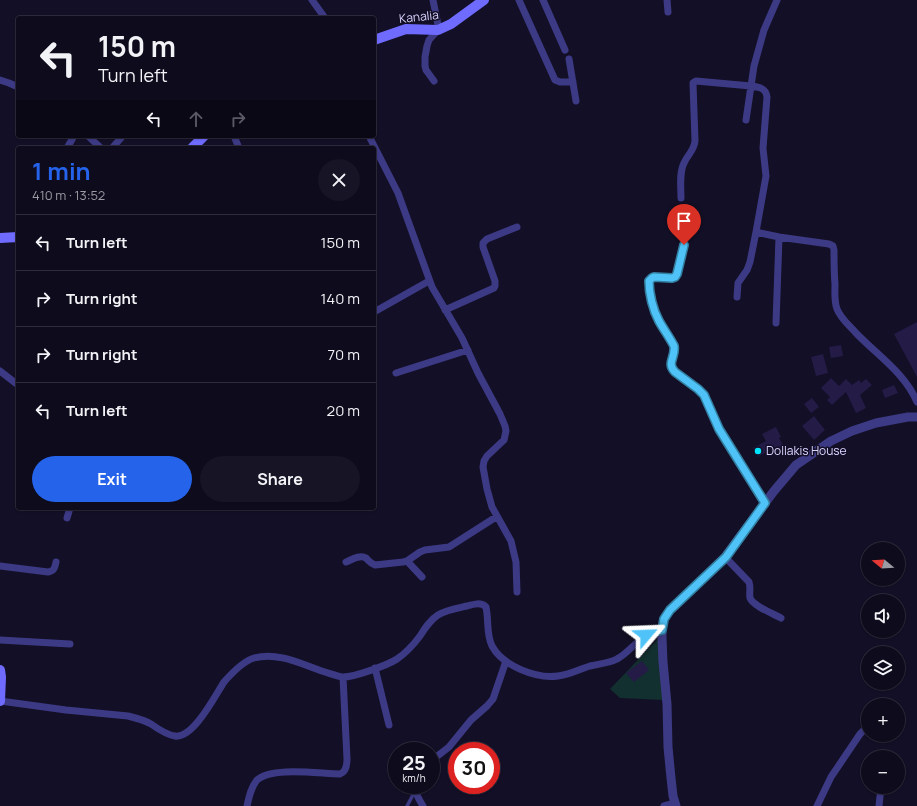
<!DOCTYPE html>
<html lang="en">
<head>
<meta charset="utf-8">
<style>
	:root { --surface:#0e0b1c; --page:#171425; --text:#f1f3f6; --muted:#9b9ba3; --line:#2e2b3b; --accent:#2563eb }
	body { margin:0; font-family:Manrope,sans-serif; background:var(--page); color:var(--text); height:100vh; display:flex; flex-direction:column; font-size:15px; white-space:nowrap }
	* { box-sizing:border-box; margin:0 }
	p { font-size:13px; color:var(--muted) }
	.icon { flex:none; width:22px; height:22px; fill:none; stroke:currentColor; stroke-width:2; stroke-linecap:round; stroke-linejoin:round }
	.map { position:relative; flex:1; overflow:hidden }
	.details { position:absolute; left:16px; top:146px; width:360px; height:364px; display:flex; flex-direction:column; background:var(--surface); border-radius:4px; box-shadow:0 1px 3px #0004,0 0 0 1px var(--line) }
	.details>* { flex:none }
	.guide { position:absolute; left:16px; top:16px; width:360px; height:122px; border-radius:4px; box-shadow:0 1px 3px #0004,0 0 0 1px var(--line); background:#0e0b1c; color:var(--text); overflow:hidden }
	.needle { width:26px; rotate:288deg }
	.tools { position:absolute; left:861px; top:542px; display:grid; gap:8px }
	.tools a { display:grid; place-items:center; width:44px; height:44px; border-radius:50%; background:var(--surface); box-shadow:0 1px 3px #0004,0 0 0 1px var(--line); font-size:20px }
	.speed { position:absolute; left:388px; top:742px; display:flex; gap:8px; font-size:20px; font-weight:700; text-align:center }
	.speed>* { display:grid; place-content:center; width:52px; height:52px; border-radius:50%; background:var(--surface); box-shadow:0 1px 3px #0004,0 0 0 1px var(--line); line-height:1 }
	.speed small { font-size:10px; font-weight:400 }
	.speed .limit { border:6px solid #d22; background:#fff; color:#111 }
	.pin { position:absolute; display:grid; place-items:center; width:34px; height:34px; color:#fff; margin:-41px -17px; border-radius:50% 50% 50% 0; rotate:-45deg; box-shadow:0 0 4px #0007 }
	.pin .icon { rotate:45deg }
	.me { position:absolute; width:44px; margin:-22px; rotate:64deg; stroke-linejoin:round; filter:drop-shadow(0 0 3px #0008) }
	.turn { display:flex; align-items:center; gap:14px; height:84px; padding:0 16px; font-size:18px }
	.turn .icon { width:52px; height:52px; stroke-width:2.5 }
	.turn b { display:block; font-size:28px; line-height:34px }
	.lanes { display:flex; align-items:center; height:38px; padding:0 16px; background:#0003; justify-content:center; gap:20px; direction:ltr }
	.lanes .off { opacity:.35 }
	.round { display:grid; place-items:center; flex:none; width:42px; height:42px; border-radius:21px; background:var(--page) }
	.head { display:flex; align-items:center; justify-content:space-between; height:68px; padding:0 16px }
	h1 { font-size:24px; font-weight:700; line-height:30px; color:var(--accent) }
	.button { display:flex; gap:8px; margin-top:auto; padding:8px 16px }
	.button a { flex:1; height:46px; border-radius:24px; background:var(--accent); color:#fff; font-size:16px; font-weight:700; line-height:46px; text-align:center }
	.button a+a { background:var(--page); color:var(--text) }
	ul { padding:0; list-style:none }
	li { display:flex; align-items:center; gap:12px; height:56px; padding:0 16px; border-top:1px solid var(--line) }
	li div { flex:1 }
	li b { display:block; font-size:15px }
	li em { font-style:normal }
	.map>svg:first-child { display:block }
	.green { fill:#12302f }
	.building { fill:#241b47 }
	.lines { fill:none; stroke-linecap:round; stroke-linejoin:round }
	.service { stroke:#3d3a85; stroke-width:3.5 }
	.minor { stroke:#3d3a85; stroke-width:7 }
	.tertiary { stroke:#3d3a85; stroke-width:9 }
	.secondary { stroke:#6f6bff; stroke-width:10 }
	.route-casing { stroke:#337fa1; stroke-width:10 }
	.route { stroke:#4fc3f7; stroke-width:7 }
	.poi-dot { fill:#00e5ff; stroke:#130f26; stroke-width:1.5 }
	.labels { text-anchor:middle; stroke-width:3; stroke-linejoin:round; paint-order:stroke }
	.street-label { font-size:12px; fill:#d9d4ff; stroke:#130f26 }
	.poi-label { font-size:12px; fill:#d9d4ff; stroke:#130f26; text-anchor:start }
</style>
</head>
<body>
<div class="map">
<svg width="917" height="806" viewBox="0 0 917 806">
	<rect width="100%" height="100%" fill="#130f26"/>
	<!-- green -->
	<path class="green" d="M658 639 663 700 620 698 610 689Z"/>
	<!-- building -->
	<path class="building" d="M917 322V377L894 334Z
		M841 345 843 356 831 358 829 347Z
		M823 354 828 373 816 376 811 357Z
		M831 378 839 386 846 379 852 385 859 380 861 383 866 379 872 385 860 395 866 408 856 413 846 392 832 405 827 400 830 397 821 388Z
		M894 385 898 393 885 398 882 390Z
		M812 398 819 407 811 413 804 404Z
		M814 416 825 430 814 440 802 426Z
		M776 427 781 437 779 438 783 445 781 446 782 449 773 454 771 449 758 457 753 448 766 441 762 434Z
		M642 661 649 670 634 682 626 673Z"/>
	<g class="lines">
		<!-- service -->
		<path class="service" d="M407 806 415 791"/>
		<!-- minor -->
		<path class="minor" d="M312 0 325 18
			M433 0 438 25V30L429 40 427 46 425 57V66L426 70 434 81
			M519 0 555 80 560 82H573
			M543 0 565 50
			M667 0 668 12
			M777 0 764 30 754 66 751 86C759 87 766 88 767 97L763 148 766 176 756 232 779 237 829 244 833 246 834 250C834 262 834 273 835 284 835 293 834 301 837 309 841 319 849 325 856 333 877 355 905 373 917 402
			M569 59 576 101
			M0 80 9 83 18 87
			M88 136 101 148
			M234 136 239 148
			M369 136 398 193 432 287 462 338 478 373 500 414 505 426 506 431 504 440 487 456 484 461 483 467 487 489 492 507 511 541 516 562 517 592
			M67 148 74 136
			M112 148 121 138
			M681 198C681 187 679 173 684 163 688 154 694 151 695 141L693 83 696 81 751 86 746 120
			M684 245 677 274 675 277 672 278H651L649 281V283L654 309 659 321 674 346 675 351 671 363 672 369 675 372 698 389 704 395 708 402 719 429 765 503
			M737 297 738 283 747 270 750 262 756 232
			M445 310 494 288 495 286V281L483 247V243L487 239 517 227
			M374 312 429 281
			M776 323 779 237
			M0 371 18 385
			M396 373 468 350
			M67 518 70 508
			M725 557 749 582C751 588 749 593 750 598 753 606 774 614 781 618
			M407 561 422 577
			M346 562C351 560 360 554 366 558 369 561 370 563 375 565L403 562 407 561 420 552 425 550 449 547 496 517
			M0 566 48 572C54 571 55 568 56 562
			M0 640 70 644
			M375 668 389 725
			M0 701 66 710 128 716C136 718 144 720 151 724 158 729 167 735 175 736 193 739 215 696 224 682 231 674 244 661 254 658 279 651 305 666 328 673 332 674 337 676 342 677 352 678 388 665 397 659 406 653 414 644 420 636 425 628 430 620 438 615 446 610 458 608 467 606 474 604 481 602 486 607 489 621 486 634 492 646 503 666 536 679 558 676 569 675 580 669 590 666 598 664 610 663 617 659 629 653 641 635 653 632 656 631 659 631 662 630
			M431 761 449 747 471 720 487 706 493 699 506 661
			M417 785C414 793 419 799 423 806
			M247 806C249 797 251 787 257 780 272 766 321 774 340 774 346 772 347 765 347 759L343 677
			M664 806 675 803
			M817 806 831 777 860 734 864 730
			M879 806 881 787"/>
		<!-- tertiary -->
		<path class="tertiary" d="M676 806 673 796 671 778 668 747 667 704 663 662 662 638V627L664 619 670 610 708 574 725 557 774 491 796 465 831 441 852 431 876 423 908 417H917"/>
		<!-- secondary -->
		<path class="secondary" d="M374 40 406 29 438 30 451 24 484 0
			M192 148 204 136
			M0 238 18 237
			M0 670 1 677 0 701"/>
	</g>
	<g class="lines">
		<!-- route casing -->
		<g class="route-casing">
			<path id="route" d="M646 635 652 632 662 630 664 619 670 610 708 574 726 557 765 503 719 429 704 395 698 389 675 372C666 363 676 357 674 346 670 338 664 330 659 321 653 310 649 294 649 281L652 278 654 277 672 278 675 277 677 274 684 245"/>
		</g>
		<!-- route -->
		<use href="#route" class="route"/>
	</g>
	<!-- markers -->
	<circle class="poi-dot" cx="758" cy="451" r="4"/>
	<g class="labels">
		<!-- street labels -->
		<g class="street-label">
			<text transform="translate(419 17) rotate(-6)" y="4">Kanalia</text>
		</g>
		<!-- poi labels -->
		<g class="poi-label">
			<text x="766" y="455">Dollakis House</text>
		</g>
	</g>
</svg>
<div class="tools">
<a><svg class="needle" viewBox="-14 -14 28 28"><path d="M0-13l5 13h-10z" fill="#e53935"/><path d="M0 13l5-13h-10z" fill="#9b9ba3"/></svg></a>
<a><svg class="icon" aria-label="sound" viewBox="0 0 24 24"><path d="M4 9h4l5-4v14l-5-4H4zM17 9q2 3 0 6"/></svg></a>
<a><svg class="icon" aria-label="layers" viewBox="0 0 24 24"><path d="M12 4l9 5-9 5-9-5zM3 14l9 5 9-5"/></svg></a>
<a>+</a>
<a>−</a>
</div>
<div class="speed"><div>25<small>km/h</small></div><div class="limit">30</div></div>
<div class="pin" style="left:684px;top:245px;background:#d93025"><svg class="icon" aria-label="arrive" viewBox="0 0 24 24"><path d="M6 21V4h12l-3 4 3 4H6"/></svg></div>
<svg class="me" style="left:646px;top:635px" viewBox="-20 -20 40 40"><path d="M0-17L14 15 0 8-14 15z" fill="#4fc3f7" stroke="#fff" stroke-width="4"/></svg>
<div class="guide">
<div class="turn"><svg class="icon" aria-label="left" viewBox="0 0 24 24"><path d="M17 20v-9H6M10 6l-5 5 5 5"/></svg><div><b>150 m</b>Turn left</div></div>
<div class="lanes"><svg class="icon" aria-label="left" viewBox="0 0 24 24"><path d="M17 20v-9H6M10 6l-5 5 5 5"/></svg><svg class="icon off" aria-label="ahead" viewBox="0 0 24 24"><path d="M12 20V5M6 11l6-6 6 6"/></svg><svg class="icon off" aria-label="right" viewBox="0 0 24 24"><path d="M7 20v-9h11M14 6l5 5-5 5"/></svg></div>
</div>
<section class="details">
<div class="head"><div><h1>1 min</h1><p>410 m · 13:52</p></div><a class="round"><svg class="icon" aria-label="close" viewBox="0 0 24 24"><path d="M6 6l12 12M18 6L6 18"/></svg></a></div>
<ul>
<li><svg class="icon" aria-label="left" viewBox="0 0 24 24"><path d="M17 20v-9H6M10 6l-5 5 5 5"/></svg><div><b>Turn left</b></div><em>150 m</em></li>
<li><svg class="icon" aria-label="right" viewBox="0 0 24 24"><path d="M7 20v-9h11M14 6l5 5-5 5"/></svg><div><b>Turn right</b></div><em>140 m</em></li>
<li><svg class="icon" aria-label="right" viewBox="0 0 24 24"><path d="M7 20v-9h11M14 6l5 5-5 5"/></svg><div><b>Turn right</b></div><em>70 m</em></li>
<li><svg class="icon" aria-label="left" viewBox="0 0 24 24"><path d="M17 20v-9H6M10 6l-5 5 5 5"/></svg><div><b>Turn left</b></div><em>20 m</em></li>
</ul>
<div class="button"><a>Exit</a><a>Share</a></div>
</section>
</div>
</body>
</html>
